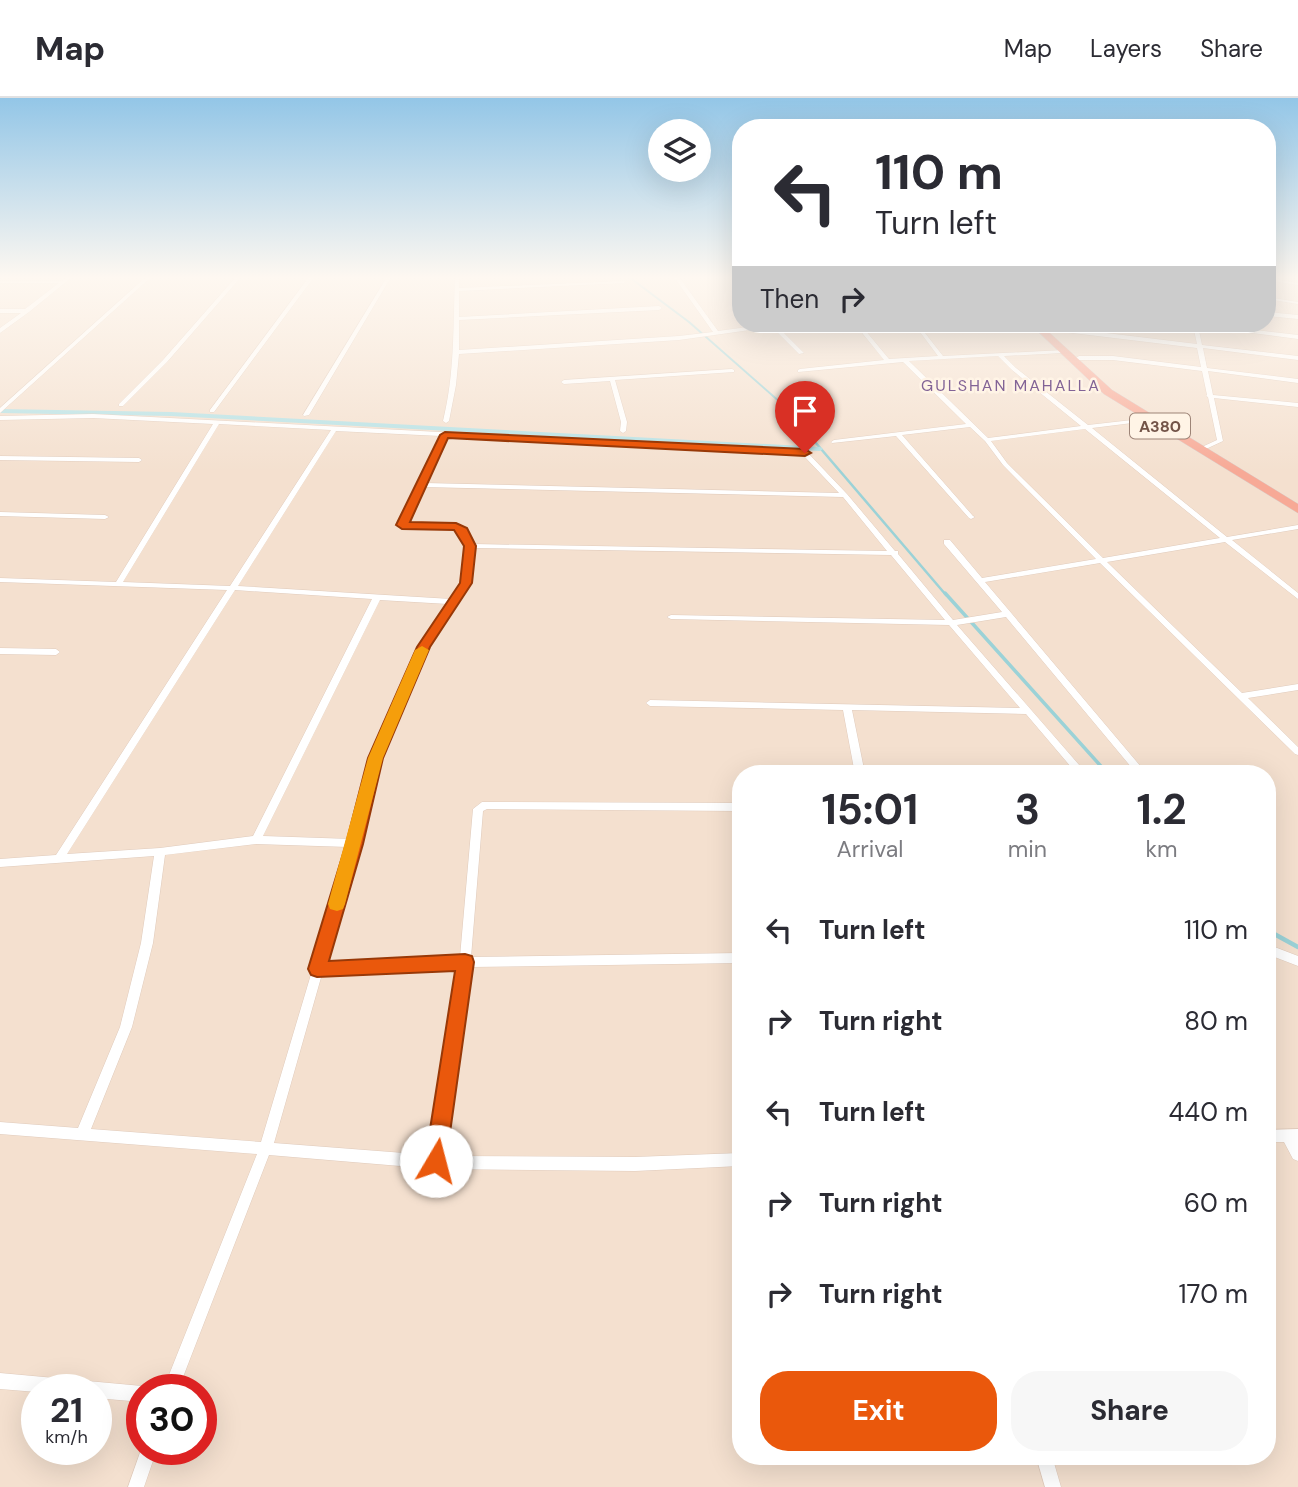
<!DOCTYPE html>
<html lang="en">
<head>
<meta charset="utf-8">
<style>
	:root { --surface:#fff; --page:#f7f7f7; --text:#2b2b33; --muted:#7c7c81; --line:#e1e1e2; --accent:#ea580c }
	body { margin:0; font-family:"DM Sans",sans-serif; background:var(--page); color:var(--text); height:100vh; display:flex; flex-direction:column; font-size:26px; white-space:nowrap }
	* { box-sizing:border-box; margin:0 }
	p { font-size:23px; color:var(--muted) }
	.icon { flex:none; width:38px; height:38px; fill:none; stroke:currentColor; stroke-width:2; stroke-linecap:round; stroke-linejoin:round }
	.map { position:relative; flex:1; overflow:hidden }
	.drawer { position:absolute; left:732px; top:667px; width:544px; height:700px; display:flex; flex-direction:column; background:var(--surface); border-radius:28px; box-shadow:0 7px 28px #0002 }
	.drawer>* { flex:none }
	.banner { position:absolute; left:732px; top:21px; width:544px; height:214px; border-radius:28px; box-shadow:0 7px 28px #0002; background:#fff; color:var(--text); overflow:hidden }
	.controls { position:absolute; left:648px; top:21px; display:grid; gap:14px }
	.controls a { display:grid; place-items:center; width:63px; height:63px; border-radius:50%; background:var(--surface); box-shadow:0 7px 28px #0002; font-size:35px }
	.speed { position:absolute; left:21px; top:1276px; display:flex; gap:14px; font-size:35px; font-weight:700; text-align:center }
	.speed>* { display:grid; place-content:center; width:91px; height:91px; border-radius:50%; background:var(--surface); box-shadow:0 7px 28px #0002; line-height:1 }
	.speed small { font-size:18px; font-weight:400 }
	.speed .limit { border:10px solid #d22; background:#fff; color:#111 }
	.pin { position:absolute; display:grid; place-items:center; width:60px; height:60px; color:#fff; margin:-72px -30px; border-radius:50% 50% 50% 0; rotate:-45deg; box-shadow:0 0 7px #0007 }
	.pin .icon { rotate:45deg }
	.me { position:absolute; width:77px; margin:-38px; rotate:8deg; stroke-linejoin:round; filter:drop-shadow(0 0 5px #0008) }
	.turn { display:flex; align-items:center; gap:24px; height:147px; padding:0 28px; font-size:32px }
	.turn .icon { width:91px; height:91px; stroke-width:2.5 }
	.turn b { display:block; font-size:49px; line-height:60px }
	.then { display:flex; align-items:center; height:66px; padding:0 28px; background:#0003; gap:14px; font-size:26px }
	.eta { display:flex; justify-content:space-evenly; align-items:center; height:119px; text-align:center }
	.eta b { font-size:42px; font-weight:700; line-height:49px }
	.primary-button { display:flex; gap:14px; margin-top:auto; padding:14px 28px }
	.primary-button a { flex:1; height:80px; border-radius:28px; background:var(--accent); color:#fff; font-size:28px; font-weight:700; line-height:80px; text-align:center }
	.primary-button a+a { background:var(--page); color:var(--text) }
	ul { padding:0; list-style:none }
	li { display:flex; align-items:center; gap:21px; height:91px; padding:0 28px }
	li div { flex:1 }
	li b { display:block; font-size:26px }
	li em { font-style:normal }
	header { display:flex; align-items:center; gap:42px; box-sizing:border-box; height:98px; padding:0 35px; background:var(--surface); border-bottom:2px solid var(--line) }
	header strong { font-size:33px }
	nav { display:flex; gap:38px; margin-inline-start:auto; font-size:24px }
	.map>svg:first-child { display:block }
	.residential { fill:#f4e0cf; fill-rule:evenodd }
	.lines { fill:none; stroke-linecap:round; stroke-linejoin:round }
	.stream-far3 { stroke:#9bd2d7; stroke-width:2 }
	.stream-far2 { stroke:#9bd2d7; stroke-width:2.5 }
	.stream-far1 { stroke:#9bd2d7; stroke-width:3.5 }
	.stream { stroke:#9bd2d7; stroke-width:4.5 }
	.canal { fill:#b5e1e5; fill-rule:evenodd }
	.street-casing { stroke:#e0cbbc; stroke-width:1 }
	.highway-casing { stroke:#d8cfcc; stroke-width:1 }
	.street { fill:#fff; fill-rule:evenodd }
	.highway { fill:#f7a996; fill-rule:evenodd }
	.route { fill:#ea580c; stroke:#983908; stroke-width:2 }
	.slow { fill:#f59e0b }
	.labels { text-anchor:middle; stroke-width:5; stroke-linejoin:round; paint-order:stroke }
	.far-neighbourhood-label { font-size:16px; letter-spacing:2px; fill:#826396; stroke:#fff4e6 }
	.shield { fill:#fff4e6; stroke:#9d8477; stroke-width:2 }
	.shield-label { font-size:16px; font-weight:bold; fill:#735448 }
</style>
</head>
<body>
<header>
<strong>Map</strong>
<nav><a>Map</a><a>Layers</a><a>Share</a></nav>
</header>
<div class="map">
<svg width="1298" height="1389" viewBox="0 0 1298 1389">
	<rect width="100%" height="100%" fill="#fcefe0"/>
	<!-- residential -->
	<path class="residential" d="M0 179H740V226H1267V179H1298V1389H0ZM740 676H1267V1358H740ZM37 1292H96V1351H37ZM142 1292H201V1351H142Z"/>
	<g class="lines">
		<!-- stream-far3 -->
		<path class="stream-far3" d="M629 179 689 224 781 305 793 319"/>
		<!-- stream-far2 -->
		<path class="stream-far2" d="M792 317 946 497"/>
		<!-- stream-far1 -->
		<path class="stream-far1" d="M945 495 1108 676"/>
		<!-- stream -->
		<path class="stream" d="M1267 832 1298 849"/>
		<!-- canal -->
		<path class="canal" d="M0 311 171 314 820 349 823 351 820 353 171 318 0 315Z"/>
		<!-- street casing -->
		<g class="street-casing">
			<path id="street" d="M67 179H72L29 214 0 235V230L21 215H0V211H25L59 185H0V183H62Z
				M146 179H151L0 315V310Z
				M236 179H241L167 264 123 308H119V306L163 262Z
				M309 179H314L214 314H210V312Z
				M387 179H391L309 317 304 318 303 317Z
				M455 179H459V190L624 183 626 184 624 185 459 193V219L659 208 662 210 659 212 459 222V252L679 238 713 234 674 179H679L718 233 770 226H782L777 228 804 255 799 256 772 229 679 242 459 256 456 287 449 323 446 325 443 323C455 275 453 228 455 179Z
				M731 179H736L740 184V188Z
				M1267 180 1298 185V187L1267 182Z
				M1267 199 1298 204V206L1267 201Z
				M1267 214 1298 217V221L1267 218Z
				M855 226H860L889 261 938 258 914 226H918L943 258 1064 252 1065 253 1062 255 1004 258 1016 270 1088 327 1150 320 1151 321 1148 323 1092 330 1227 439 1298 427V431L1232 442 1298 495V501L1225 444 1107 464 1242 595 1298 586V592L1248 600 1298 649V657L1295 656 1100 465 985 484 1147 676H1137L1006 519 957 527 1087 676H1077L1026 616 852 612 865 676H855L843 612 650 608 646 605 650 602 1020 610 949 527 671 521 667 519 671 517 945 522 891 457 473 450 470 485 427 549 381 661 360 745 325 866 460 859 473 711 482 704 740 705V713L487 711 483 713 471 859 740 855V865L470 869 443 1058 635 1059 740 1055V1068L635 1073 436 1071 269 1057 178 1292H163L257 1056 0 1036V1024L78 1030 120 929 141 845 154 758 0 769V761L56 757 227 492 0 484V480L116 484 213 326 93 320 0 322V318L93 316 805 353 807 354 847 396 895 453H898V456L953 522 1002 514 944 446V442H950L982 480 1096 461 1003 367 985 343 970 329 902 337 973 418 975 419 971 421 969 420 896 338 832 345 831 344 834 342 966 326 903 264 798 274V272L800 271 884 262ZM998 258 1012 272 1081 328 988 340 909 263ZM219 326 331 332 230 488 123 484ZM1085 331 1220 440 1103 460 1007 365 991 343ZM336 333 441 338 398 427 402 429 454 430 460 434 466 448 462 485 451 501 238 488ZM448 338 803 357 839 395 425 385ZM423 389 843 399 887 453 473 446 466 431 459 426 407 425ZM235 492 372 501 253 738 160 750 67 756ZM380 502 448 506 419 549 371 661 351 741 263 738ZM256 746 349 749 261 1044 91 1031 132 929 153 845 165 757ZM459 869 430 1057 274 1045 322 876Z
				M1191 226H1204L1298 237V241L1198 228 1202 247 1298 258V262L1203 250 1207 270 1298 281V285L1208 273 1213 297 1298 305V309L1214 300 1223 343 1208 350H1204V348L1217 342 1208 299 1206 298 1207 297 1202 273 1113 262H1079L1076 260 1079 258H1113L1201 269 1197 250 1048 232 1045 230 1048 228 1197 246 1193 227Z
				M732 271 734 272V274L615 282 627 324 626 333 623 335 620 333 621 324 610 283 564 286 561 284 564 282Z
				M0 358 139 360 142 362 139 364 0 362Z
				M0 414 105 417 109 419 105 421 0 418Z
				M0 550 56 551 60 554 56 557 0 556Z
				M1267 846 1298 858V868L1267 856Z
				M1298 1031V1063L1293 1061 1284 1044H1267V1032Z
				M0 1275 142 1288 148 1292H142V1304L96 1300V1292H37V1294L0 1291Z
				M142 1349V1351H157L144 1389H128Z
				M1036 1358H1052L1061 1389H1045Z"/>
		</g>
		<!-- highway casing -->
		<g class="highway-casing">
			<path id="highway" d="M1030 226H1040L1112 292 1298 406V415L1104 296Z"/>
		</g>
		<!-- street -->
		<use href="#street" class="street"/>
		<!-- highway -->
		<use href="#highway" class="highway"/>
	</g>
	<!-- sky -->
	<linearGradient id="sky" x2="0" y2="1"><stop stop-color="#93c6e7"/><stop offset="0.48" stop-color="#fef8f1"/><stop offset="1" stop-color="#fef8f1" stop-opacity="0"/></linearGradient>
	<rect width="1298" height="374" fill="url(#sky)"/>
	<!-- route -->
	<path class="route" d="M445 334 805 351 811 355 805 358 448 340 410 424 456 425 467 430 476 448 472 485 430 549 383 660 363 746 329 863 465 856 472 858 474 864 446 1063 443 1071 436 1074 428 1071 425 1063 455 873 317 879 311 877 308 871 346 746 368 660 417 549 460 485 464 448 454 432 402 431 396 427 440 337Z"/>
	<!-- slow -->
	<path class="slow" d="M422 548 429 552 383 660 345 806 343 811 337 813 330 811 328 806 368 660 415 552Z"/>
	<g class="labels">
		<!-- far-neighbourhood labels -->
		<g class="far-neighbourhood-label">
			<text x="1011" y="293">GULSHAN MAHALLA</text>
		</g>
		<!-- shield labels -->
		<rect class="shield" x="1130" y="315.5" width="60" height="25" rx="5"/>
		<g class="shield-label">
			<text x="1160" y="334">A380</text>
		</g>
	</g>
</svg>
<div class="controls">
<a><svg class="icon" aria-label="layers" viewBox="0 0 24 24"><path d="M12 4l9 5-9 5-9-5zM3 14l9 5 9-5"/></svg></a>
</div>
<div class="speed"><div>21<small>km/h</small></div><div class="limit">30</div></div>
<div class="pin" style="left:805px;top:355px;background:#d93025"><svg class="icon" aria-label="arrive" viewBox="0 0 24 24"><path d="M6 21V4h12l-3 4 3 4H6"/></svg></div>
<svg class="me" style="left:436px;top:1063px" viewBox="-20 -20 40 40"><circle r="19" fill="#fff"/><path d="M0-13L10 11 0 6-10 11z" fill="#ea580c"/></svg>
<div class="banner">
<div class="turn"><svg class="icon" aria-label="left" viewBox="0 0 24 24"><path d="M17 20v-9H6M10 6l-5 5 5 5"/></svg><div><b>110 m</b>Turn left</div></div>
<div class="then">Then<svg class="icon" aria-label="right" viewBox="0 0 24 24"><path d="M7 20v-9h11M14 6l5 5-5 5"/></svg></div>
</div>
<section class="drawer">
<div class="eta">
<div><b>15:01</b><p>Arrival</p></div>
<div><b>3</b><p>min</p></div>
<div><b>1.2</b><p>km</p></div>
</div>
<ul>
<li><svg class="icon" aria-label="left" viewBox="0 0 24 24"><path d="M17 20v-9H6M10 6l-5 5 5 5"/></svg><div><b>Turn left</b></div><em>110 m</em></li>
<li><svg class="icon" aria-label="right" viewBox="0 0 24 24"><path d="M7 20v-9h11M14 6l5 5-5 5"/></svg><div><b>Turn right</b></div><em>80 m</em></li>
<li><svg class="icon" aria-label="left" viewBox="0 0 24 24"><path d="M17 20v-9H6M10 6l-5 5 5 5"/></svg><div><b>Turn left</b></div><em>440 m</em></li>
<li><svg class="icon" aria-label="right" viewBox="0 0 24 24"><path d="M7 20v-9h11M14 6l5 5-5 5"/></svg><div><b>Turn right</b></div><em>60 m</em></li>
<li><svg class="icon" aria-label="right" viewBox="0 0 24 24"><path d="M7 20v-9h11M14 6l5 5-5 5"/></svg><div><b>Turn right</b></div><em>170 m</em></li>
</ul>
<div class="primary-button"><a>Exit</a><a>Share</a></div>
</section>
</div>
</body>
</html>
